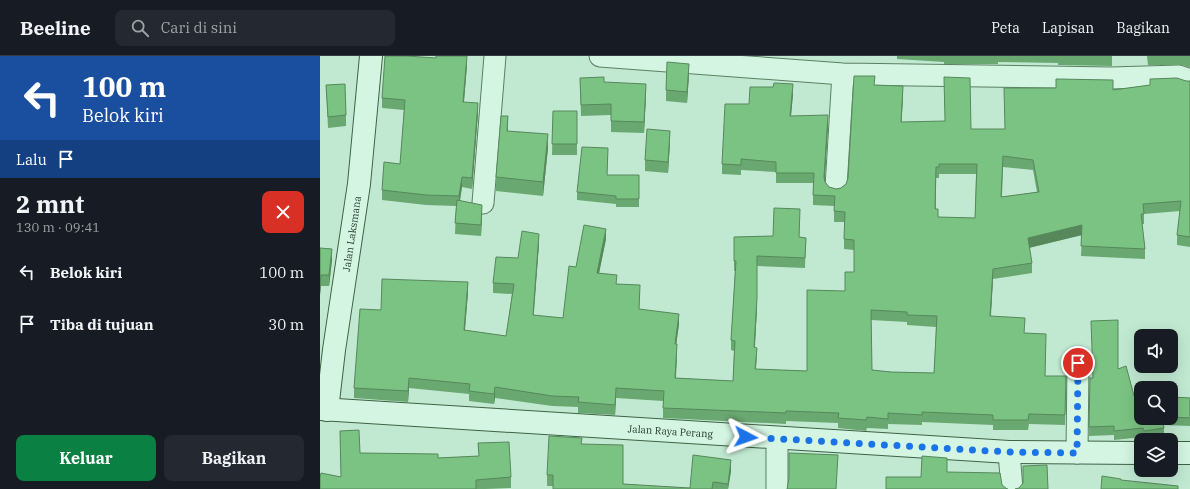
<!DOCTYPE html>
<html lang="id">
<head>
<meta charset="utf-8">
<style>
	:root { --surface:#171b24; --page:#242831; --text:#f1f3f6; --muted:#9ea1a6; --line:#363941; --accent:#0b8043 }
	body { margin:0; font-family:"IBM Plex Serif",serif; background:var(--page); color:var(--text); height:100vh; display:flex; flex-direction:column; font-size:15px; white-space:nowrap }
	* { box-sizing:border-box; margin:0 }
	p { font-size:13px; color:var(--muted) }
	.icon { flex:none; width:22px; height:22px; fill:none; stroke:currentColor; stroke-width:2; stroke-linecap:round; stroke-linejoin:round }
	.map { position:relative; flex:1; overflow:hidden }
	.details { display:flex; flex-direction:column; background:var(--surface); width:320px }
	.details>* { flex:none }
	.top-card { background:#1a4fa0; color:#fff; overflow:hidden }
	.fabs { position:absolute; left:814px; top:273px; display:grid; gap:8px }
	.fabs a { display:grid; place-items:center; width:44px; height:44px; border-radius:8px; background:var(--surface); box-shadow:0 4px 16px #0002; font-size:20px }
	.pin { position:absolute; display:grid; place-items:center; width:34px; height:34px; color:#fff; margin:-17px; border:2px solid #fff; border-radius:50%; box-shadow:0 1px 4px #0007 }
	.me { position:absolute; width:44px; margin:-22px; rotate:94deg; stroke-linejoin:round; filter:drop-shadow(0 0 3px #0008) }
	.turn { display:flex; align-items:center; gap:14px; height:84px; padding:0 16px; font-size:18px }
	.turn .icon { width:52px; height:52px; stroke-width:2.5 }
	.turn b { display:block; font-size:28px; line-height:34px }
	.then { display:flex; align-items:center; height:38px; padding:0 16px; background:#0003; gap:8px; font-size:15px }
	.round { display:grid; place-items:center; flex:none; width:42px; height:42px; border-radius:8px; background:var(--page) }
	.summary { display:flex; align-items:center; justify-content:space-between; height:68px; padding:0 16px }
	h1 { font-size:24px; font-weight:800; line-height:30px }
	.cta { display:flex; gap:8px; margin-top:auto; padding:8px 16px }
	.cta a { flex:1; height:46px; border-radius:8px; background:var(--accent); color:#fff; font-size:16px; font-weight:800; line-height:46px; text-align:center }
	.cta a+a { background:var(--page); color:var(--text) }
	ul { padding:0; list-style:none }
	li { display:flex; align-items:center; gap:12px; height:52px; padding:0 16px }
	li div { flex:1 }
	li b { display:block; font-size:15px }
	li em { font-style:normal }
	header { display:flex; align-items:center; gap:24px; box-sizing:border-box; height:56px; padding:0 20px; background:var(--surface); border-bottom:1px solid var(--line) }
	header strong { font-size:19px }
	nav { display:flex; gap:22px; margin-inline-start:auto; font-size:14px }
	.search { width:280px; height:36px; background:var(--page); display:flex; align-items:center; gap:10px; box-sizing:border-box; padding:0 14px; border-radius:8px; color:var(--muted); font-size:15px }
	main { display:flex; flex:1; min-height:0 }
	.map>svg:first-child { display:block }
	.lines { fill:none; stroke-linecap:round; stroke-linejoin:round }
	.street-casing { stroke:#5b8063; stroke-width:23 }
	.secondary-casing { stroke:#3e6245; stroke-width:24 }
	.street { stroke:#d4f5e1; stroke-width:21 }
	.secondary { stroke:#d4f5e1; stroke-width:22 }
	.wall { fill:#6aa871; fill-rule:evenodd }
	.shaded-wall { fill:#56885c }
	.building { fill:#7bc383; stroke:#56885c; fill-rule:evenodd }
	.route { stroke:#1a73e8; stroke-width:7; stroke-dasharray:0 12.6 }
	.labels { text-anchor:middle; stroke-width:3; stroke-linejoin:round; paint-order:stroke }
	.street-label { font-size:10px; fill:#1d3221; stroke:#d0f1dd }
</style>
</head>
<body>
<header>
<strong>Beeline</strong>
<div class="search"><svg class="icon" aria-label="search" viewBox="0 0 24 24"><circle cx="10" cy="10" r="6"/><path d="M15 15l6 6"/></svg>Cari di sini</div>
<nav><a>Peta</a><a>Lapisan</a><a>Bagikan</a></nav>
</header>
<main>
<section class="details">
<div class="top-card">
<div class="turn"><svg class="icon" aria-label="left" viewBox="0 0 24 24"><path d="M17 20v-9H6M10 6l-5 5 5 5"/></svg><div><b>100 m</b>Belok kiri</div></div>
<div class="then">Lalu<svg class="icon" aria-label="arrive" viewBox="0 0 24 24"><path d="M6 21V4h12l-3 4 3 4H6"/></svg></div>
</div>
<div class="summary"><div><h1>2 mnt</h1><p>130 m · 09:41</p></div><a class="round" style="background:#d93025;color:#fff"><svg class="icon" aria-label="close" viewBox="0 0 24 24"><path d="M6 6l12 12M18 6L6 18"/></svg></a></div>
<ul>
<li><svg class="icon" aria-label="left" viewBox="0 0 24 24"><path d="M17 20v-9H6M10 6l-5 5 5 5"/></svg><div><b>Belok kiri</b></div><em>100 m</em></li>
<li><svg class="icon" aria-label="arrive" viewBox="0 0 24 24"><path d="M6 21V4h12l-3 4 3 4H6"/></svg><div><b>Tiba di tujuan</b></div><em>30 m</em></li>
</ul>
<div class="cta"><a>Keluar</a><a>Bagikan</a></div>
</section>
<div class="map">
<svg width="870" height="433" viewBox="0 0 870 433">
	<rect width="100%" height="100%" fill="#c1e9d1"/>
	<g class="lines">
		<!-- street casing -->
		<g class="street-casing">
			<path id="street" d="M280 0 523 18 791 22 859 20 870 24
				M516 131 523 18
				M163 147 175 0
				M689 396 692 433
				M757 397 758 307
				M457 433V383"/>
		</g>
		<!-- secondary casing -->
		<g class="secondary-casing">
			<g id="secondary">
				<path id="s1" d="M0 353 689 396 821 397"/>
				<path id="s2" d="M7 354 14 294 39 128 51 0"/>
				<path d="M851 397H870"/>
			</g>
		</g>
		<!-- street -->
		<use href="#street" class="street"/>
		<!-- secondary -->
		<use href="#secondary" class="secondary"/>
	</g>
	<!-- wall -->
	<path class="wall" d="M577 0H792V10L738 9V7L678 6V8H624V6L577 3Z
		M827 0H870V12L863 9H828Z
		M147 9 144 46 158 57 152 133 142 131 140 144 162 160 161 180 135 178 136 150 106 149 62 144V134L80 108 84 54 62 52V42Z
		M369 19 367 47 346 45V34Z
		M260 22 284 26 326 39 324 77 291 76V59L261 60Z
		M830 23 870 25V191L857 189V179L860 155 824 158V168H822L825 193V203L761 200 762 179 709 192 712 207V217L673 223 671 260 726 288 725 320H746L745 369 709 368 708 374H673V369L602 366V369L568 368V373L547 372 546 375 518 372V367L466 365V368L343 362V345L296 342 295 359 258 357V351L232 350 175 342 174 348 149 345V338L89 332 88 346 34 342V332L61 254 148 236 145 274 186 280 192 238 173 237V227L198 202 219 188 213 259 243 262 256 211 286 183 279 217 297 228 320 239 319 253 359 268 356 288 357 298 356 322 413 325 414 295 411 294V284L415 215H414V181L453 180 480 163 479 181 486 182 485 212 437 210V252L435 291 437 302 436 313 487 315 534 216V194L524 193V166H514V150L493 149V127H456V116L421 114V119L402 118V108L429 48 473 38 471 60 508 70 505 123V126L509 131 516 133 521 132 526 128 555 29 583 41 581 66 651 73H685L793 34 830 29ZM683 111 713 114 717 136 682 141ZM619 118H656L655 162 618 161 616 153V122H619ZM551 264 587 266V269L616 271 614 317 571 316 552 314Z
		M6 29 26 59V70L8 72Z
		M233 55H257V99H232Z
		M188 75 228 92 223 140 176 135V121Z
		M350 86 348 117 325 115V104Z
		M288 100 287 119H319V151H296V148L257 144V136Z
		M0 192 12 204 9 230H1L0 239Z
		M798 313 816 347 821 362H851V341L870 342V370L844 369V380L824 383 823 381 794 384V379L769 380 770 322H772Z
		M20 375 40 397 118 402 159 400 158 387 191 421V432L166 433H0L21 421Z
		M262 388 303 428 370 432 411 415 408 433H233V430H227V419Z"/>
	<!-- shaded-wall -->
	<path class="shaded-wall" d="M147 0V9L143 56V46Z
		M369 8V19L367 47V36Z
		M326 28V39L324 77V66Z
		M473 28V38L470 70V60Z
		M583 30V41L581 76V66Z
		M158 47V57L152 133V122Z
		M508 59V70L504 131V121Z
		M188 60V74L187 88V75Z
		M350 75V86L348 117V106Z
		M228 78V92L223 140V126Z
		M142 121V131L139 150V140Z
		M162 149V160L161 180V169Z
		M762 169V179L708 192V182Z
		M286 173V183L277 227V217Z
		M219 178V188L213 269V259Z
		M12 193V204L9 230V219Z
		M673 213V223L670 271V260Z
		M1 219V230L0 239V228Z
		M148 226V236L144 284V274Z
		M437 242V252L434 302V291Z
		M359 258V268L355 298V288Z
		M357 288V298L355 332V322Z
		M89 322V332L88 346V335Z
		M175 331V342L174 348V338Z
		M296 332V342L295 359V349Z
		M411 404V415L408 433V428Z"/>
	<!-- building -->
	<path class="building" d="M65 0H87L116 2V0H147L143 46 158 47 152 122 142 121 139 140 106 139 62 134 64 106 80 108 85 44 62 42Z
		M347 6 369 8 367 36 346 34Z
		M534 20H555L554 29 583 30 581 66 625 65 624 21 650 22 651 73H685L684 32H736V23L793 24V34L830 29V23L857 22 866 25H870V181L857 179 861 145 823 148 824 158H821L825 193 761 190 762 169 708 182 712 207 673 213 670 260 705 262 704 277 726 278 725 320H746L745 359 709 358 708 364H673V359L602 356V359L568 357V363L547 361 546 364 518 362 519 357 466 355V357L343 352 344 335 296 332 295 349 258 346 259 341 232 340 175 331 174 338 149 335 150 328 89 322 88 335 34 332 40 253 61 254 62 223 148 226 144 274 186 280 194 228 173 227 176 201 198 202 202 175 219 178 213 259 243 262 249 210 256 211 264 169 286 173 277 217 297 219 296 228 320 229 319 253 359 258 355 288H357L355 322 413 325 415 285 411 284 416 205H414V181L453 180 454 152 480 153 479 181 486 182 485 202 437 200V242L434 291 437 292 435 313 487 315V234L525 235V216H534V184L524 183 525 156 514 155 515 140 493 139 494 117H456V106L421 103V109L402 108 405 48H429L430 31H453L454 27 473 28 470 60 508 59 504 121 505 126 509 131 516 133 521 132 526 128 528 122ZM683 100 713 104 719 136 681 141ZM619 108H657L655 162 618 161V153H615L616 111H619ZM551 254 587 256V259L617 260 614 317 571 316 552 314Z
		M284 21V26L326 28 324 66 291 65V48L261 49 260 22Z
		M25 28 26 59 8 61 6 29Z
		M233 55H257V88H232Z
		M181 60H188L187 75 228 78 223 126 176 121Z
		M327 73 350 75 348 106 325 104Z
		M262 91 288 92 287 119H319V143H296V140L257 136Z
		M137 144 162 149 161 169 135 167Z
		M0 192 12 193 9 219H1L0 228Z
		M798 264V313L806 310 816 347 821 346V362H842L844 372 824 375 823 372 794 375V370L769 371 770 322H773L771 265Z
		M851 341 870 342V362L851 361Z
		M39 374 40 397 118 398V402L159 400 158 387 189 386 191 421 156 424V433H0V421L1 417 21 421 20 375Z
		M229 380 262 382 261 388 303 389V428L370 432 373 399 411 404 408 428 393 426 392 433H233V419H227Z
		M469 397 518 399 516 433H467L469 422Z
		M602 400 627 402V416L680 417 682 429 687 433H688H566V421H601Z
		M727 409 728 433H695L699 432 703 427V410Z
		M782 420 801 423V424L858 430V433H781Z"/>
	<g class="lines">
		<!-- route -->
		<path class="route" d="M426 381 689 396 757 397 758 307"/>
	</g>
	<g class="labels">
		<!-- street labels -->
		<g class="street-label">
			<text dy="4" stroke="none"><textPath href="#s2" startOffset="178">Jalan Laksmana</textPath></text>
			<text dy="4" stroke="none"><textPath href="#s1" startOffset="351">Jalan Raya Perang</textPath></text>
		</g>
	</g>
</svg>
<div class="fabs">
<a><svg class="icon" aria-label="sound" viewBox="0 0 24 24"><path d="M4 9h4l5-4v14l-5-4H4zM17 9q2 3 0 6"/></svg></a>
<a><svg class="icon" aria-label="search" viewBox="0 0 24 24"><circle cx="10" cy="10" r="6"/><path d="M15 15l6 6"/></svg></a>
<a><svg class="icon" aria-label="layers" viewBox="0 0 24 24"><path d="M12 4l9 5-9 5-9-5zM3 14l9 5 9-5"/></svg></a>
</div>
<div class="pin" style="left:758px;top:307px;background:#d93025"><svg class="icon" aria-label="arrive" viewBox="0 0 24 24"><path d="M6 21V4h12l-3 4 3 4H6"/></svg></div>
<svg class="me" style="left:426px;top:381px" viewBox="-20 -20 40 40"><path d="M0-17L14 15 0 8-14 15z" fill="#1a73e8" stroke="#fff" stroke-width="4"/></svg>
</div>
</main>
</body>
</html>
